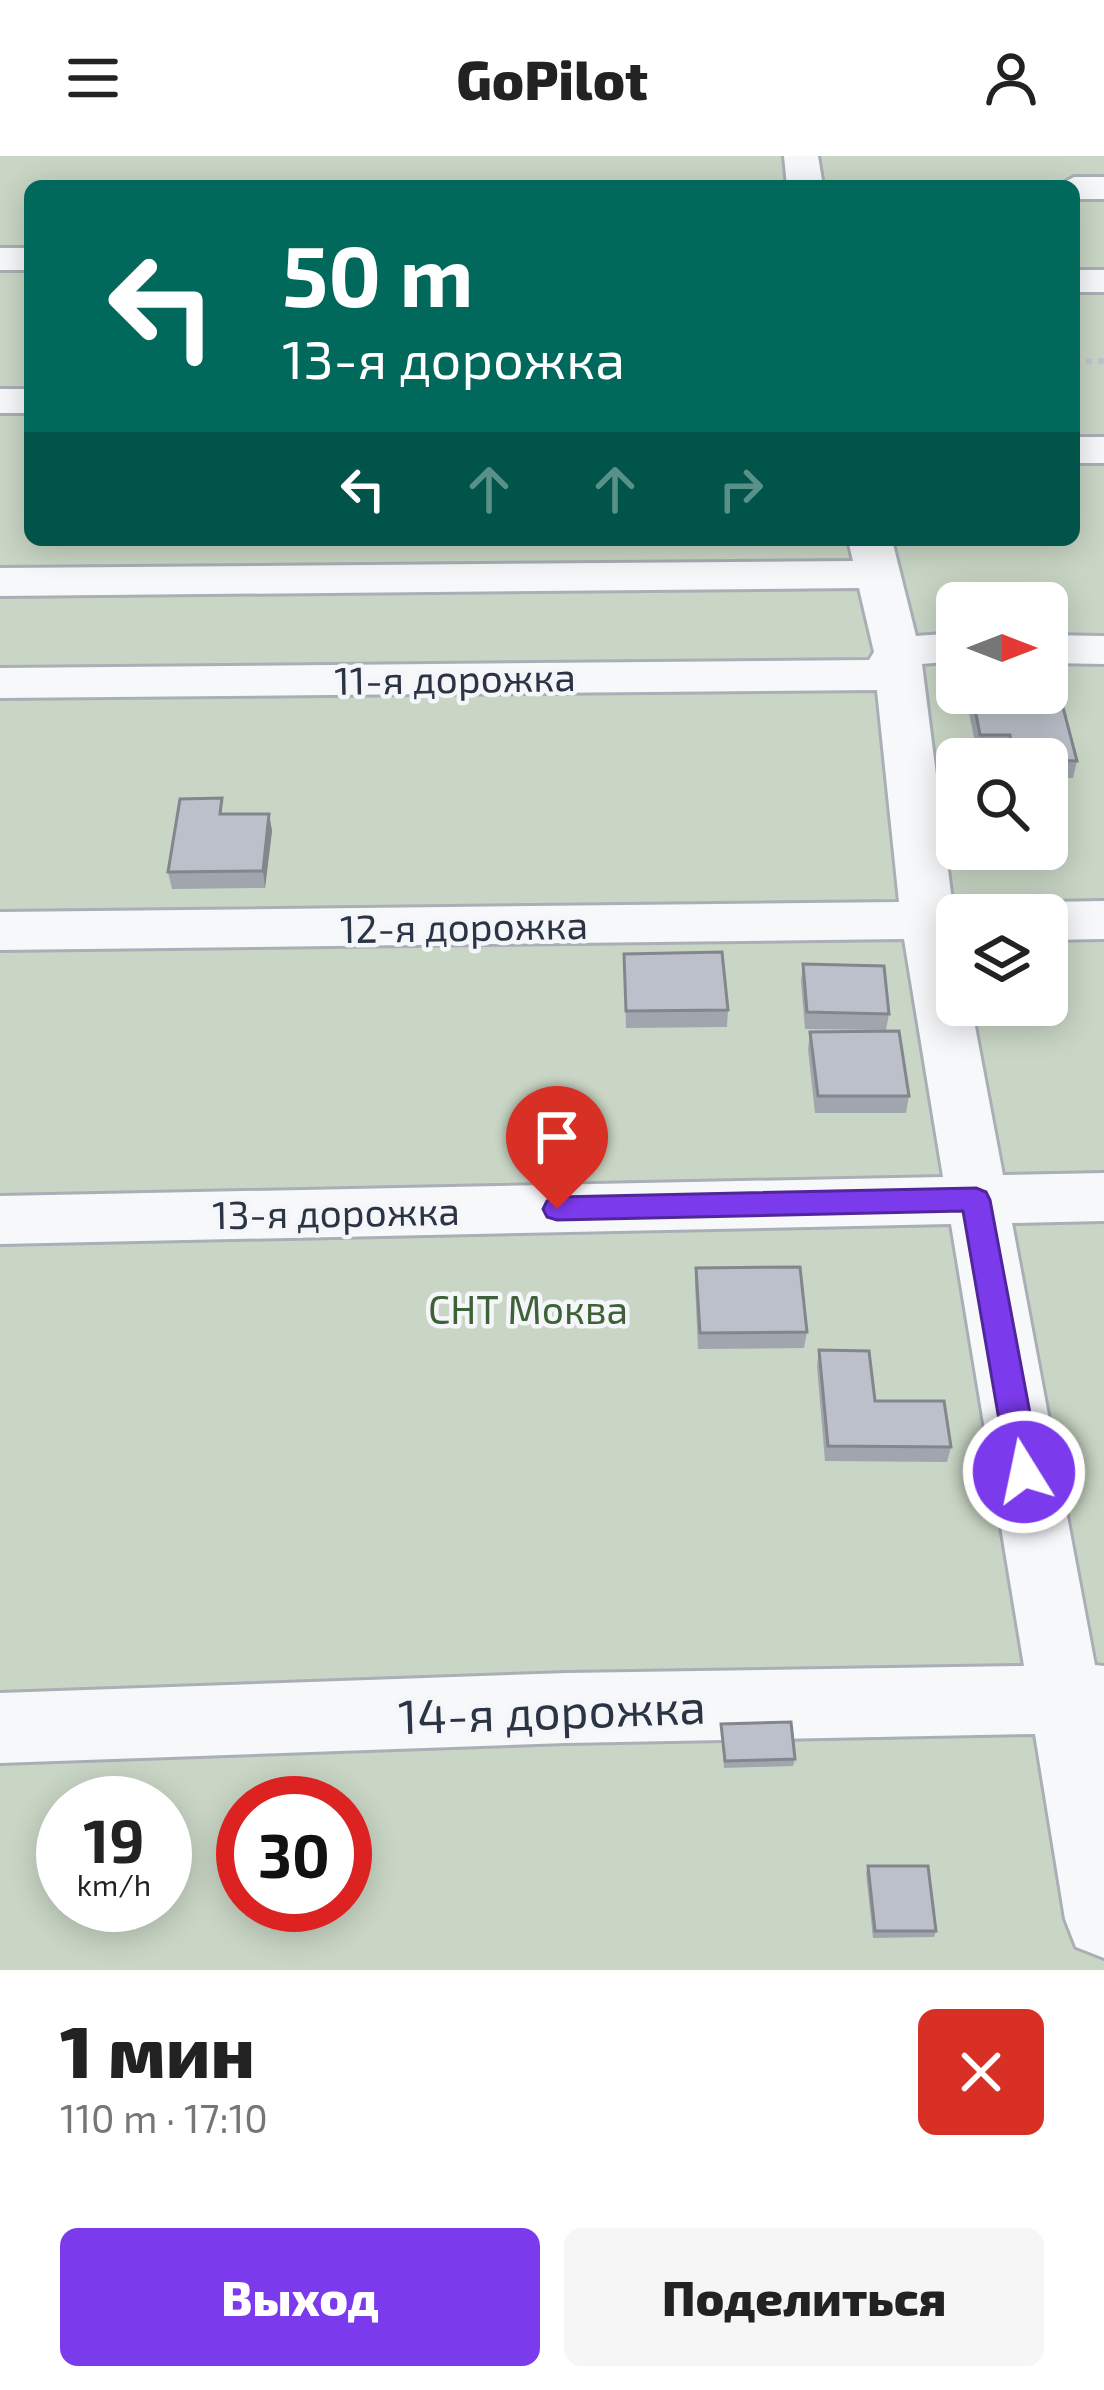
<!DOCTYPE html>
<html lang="ru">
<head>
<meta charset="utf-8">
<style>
	:root { --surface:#fff; --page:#f6f6f6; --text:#222; --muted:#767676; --accent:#7c3aed }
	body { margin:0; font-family:"Exo 2",sans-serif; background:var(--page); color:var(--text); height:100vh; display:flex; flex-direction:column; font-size:45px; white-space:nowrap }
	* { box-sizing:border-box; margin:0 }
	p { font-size:39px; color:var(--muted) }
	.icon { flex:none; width:66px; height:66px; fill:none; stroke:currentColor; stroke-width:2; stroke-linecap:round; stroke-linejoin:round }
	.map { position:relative; height:1814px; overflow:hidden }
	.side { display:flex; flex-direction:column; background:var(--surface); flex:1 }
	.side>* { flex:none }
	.hud { position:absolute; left:24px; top:24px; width:1056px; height:366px; border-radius:18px; box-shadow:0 6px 30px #0003; background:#00695c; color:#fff; overflow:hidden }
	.needle { width:78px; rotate:90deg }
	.controls { position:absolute; left:936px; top:426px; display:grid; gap:24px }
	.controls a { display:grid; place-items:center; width:132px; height:132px; border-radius:18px; background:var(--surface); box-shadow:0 6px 30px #0003; font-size:60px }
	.speed { position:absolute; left:36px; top:1620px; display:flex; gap:24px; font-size:60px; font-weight:700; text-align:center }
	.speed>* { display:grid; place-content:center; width:156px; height:156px; border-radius:50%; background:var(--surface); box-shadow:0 6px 30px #0003; line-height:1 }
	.speed small { font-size:30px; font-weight:400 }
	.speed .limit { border:18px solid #d22; background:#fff; color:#111 }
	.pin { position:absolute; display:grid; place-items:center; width:102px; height:102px; color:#fff; margin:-123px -51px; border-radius:50% 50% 50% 0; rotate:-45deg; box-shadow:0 0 12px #0007 }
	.pin .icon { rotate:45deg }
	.me { position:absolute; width:132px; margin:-66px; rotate:350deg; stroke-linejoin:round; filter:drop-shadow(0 0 9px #0008) }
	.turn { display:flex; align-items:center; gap:42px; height:252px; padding:0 60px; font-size:54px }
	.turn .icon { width:156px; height:156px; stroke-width:2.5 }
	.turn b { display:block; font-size:84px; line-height:102px }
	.lanes { display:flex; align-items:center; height:114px; padding:0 60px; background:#0003; justify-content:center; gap:60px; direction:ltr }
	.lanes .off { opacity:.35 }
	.round { display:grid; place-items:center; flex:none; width:126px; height:126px; border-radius:18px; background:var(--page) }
	.summary { display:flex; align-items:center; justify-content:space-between; height:204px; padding:0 60px }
	h1 { font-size:72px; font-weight:800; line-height:90px }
	.action { display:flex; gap:24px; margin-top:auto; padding:24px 60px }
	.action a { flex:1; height:138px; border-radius:18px; background:var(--accent); color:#fff; font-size:48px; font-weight:800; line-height:138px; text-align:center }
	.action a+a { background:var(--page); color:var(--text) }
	header { display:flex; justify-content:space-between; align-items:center; height:156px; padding:0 60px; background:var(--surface); font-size:54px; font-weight:800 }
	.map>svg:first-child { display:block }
	.green { fill:#c9d6c5; fill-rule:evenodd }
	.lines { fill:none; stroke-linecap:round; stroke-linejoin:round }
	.minor-casing { stroke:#a9aeb7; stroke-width:6 }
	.path { stroke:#c2c5cb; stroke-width:6; stroke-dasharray:6 6; stroke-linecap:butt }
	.minor { fill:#f7f8fa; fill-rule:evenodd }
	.wall { fill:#a1a5ae }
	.shaded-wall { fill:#83868d }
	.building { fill:#bbc0ca; stroke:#83868d; stroke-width:3 }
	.route { fill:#7c3aed; stroke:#51269a; stroke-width:3 }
	.labels { text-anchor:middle; stroke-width:9; stroke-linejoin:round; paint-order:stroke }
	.street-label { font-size:39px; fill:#2b3445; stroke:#f4f6f9 }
	.park-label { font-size:39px; fill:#3f6138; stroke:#f4f6f9 }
	.near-street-label { font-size:48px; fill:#2b3445; stroke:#f4f6f9 }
</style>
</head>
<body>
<header><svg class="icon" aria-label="menu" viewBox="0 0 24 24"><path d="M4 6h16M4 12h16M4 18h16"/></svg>GoPilot<svg class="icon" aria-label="person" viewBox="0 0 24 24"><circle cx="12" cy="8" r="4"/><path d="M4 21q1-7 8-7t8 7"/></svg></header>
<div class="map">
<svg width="1104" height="1814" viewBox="0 0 1104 1814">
	<rect width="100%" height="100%" fill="#e4e7ec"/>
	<!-- green -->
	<path class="green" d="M0 0H1104V1814H0ZM30 30H1074V384H30ZM957 447H1047V537H957ZM957 603H1047V693H957ZM957 759H1047V849H957ZM63 1647H165V1749H63ZM243 1647H345V1749H243Z"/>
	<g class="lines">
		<!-- minor casing -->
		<g class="minor-casing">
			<path id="minor" d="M784 0H818L823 30H787Z
				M1074 21H1104V43H1074V30H1058Z
				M0 92H30V114H0Z
				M1074 114H1104V136H1074Z
				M0 233H30V257H0Z
				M1074 281H1104V307H1074Z
				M848 384H892L916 480 957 477V505L922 508 952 745 976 751 981 759H957V849H971L1003 1019 1104 1017V1065L1012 1067 1095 1509 1104 1510V1802L1076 1791 1065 1763 1035 1578 566 1587 0 1607V1537L566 1517 1024 1510 951 1068 0 1088V1040L943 1021 904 783 0 794V756L899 746 877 534 0 542V512L869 504 874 496 859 432 0 440V412L853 405Z
				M1047 479 1104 480V508L1047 507Z
				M1104 745V783L1047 784V759H1024L1028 752 1047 746Z"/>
		</g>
		<!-- path -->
		<path class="path" d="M1074 206 1104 205"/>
		<!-- minor -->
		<use href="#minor" class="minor"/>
	</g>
	<!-- wall -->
	<path class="wall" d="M971 537 1077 605 1073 622H1047V603H1007L1006 596H977L968 552Z
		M225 658H269L272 675 265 732 172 733 168 716Z
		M624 798 728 854 727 871 626 872Z
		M803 808 889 858 886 874 805 873 801 825Z
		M810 876 909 940 906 957H815L808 893Z
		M696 1112 807 1176 804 1192 698 1193 695 1128Z
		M819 1194 875 1245 951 1291 947 1306 825 1305 817 1210Z
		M721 1568 795 1603 793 1610 724 1612Z
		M868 1710 936 1775 934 1781 873 1782 866 1717Z"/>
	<!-- shaded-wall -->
	<path class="shaded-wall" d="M269 658 272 675 265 732 263 715Z"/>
	<!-- building -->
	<path class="building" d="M1047 536H1059L1077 605 1014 603 1010 579H980L972 537Z
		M222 642 220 658H269L263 715 168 716 180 643Z
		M722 796 728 854 626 855 624 798Z
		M803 808 884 810 889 858 807 856Z
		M899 875 909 940H818L810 876Z
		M800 1111 807 1176 700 1177 696 1112Z
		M819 1194 869 1195 875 1245H944L951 1291 828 1290Z
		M791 1566 795 1603 725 1605 721 1568Z
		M868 1710H928L936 1775H875Z"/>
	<!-- route -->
	<path class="route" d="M976 1032 986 1036 990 1044 1041 1316 1036 1326 1024 1330 1013 1326 1008 1316 963 1055 557 1064 547 1061 543 1053 547 1045 557 1041Z"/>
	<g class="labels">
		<!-- street labels -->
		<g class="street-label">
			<text transform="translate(455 523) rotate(-1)" y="14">11-я дорожка</text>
			<text transform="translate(464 771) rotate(-1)" y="14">12-я дорожка</text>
			<text transform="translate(336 1057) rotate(-1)" y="14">13-я дорожка</text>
		</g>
		<!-- park labels -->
		<g class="park-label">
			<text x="528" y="1168">СНТ Моква</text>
		</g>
		<!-- near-street labels -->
		<g class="near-street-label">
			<text transform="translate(552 1556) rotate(-2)" y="17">14-я дорожка</text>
		</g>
	</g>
</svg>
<div class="controls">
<a><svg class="needle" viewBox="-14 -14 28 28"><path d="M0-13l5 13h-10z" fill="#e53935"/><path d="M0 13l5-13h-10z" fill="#767676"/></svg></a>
<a><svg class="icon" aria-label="search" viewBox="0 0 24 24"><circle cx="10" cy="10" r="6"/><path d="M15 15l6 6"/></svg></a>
<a><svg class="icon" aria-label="layers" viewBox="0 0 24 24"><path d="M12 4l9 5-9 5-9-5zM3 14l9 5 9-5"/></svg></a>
</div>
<div class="speed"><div>19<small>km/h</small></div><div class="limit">30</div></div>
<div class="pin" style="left:557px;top:1053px;background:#d93025"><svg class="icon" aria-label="arrive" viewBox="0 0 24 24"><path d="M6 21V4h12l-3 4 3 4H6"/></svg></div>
<svg class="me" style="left:1024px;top:1316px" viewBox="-20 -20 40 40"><circle r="17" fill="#7c3aed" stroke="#fff" stroke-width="3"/><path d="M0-11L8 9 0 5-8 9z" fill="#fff"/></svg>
<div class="hud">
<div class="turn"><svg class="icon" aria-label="left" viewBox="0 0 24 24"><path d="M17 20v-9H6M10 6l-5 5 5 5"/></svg><div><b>50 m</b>13-я дорожка</div></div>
<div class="lanes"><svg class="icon" aria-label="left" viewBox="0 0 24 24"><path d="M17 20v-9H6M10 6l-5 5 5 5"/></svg><svg class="icon off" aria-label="ahead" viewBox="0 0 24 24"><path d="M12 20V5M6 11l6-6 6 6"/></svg><svg class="icon off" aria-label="ahead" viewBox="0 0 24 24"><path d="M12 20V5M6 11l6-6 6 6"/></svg><svg class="icon off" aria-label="right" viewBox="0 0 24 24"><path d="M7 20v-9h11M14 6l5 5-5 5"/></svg></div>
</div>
</div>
<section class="side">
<div class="summary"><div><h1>1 мин</h1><p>110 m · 17:10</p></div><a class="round" style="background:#d93025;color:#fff"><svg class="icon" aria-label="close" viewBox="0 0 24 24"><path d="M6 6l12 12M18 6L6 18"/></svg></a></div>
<div class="action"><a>Выход</a><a>Поделиться</a></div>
</section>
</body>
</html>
